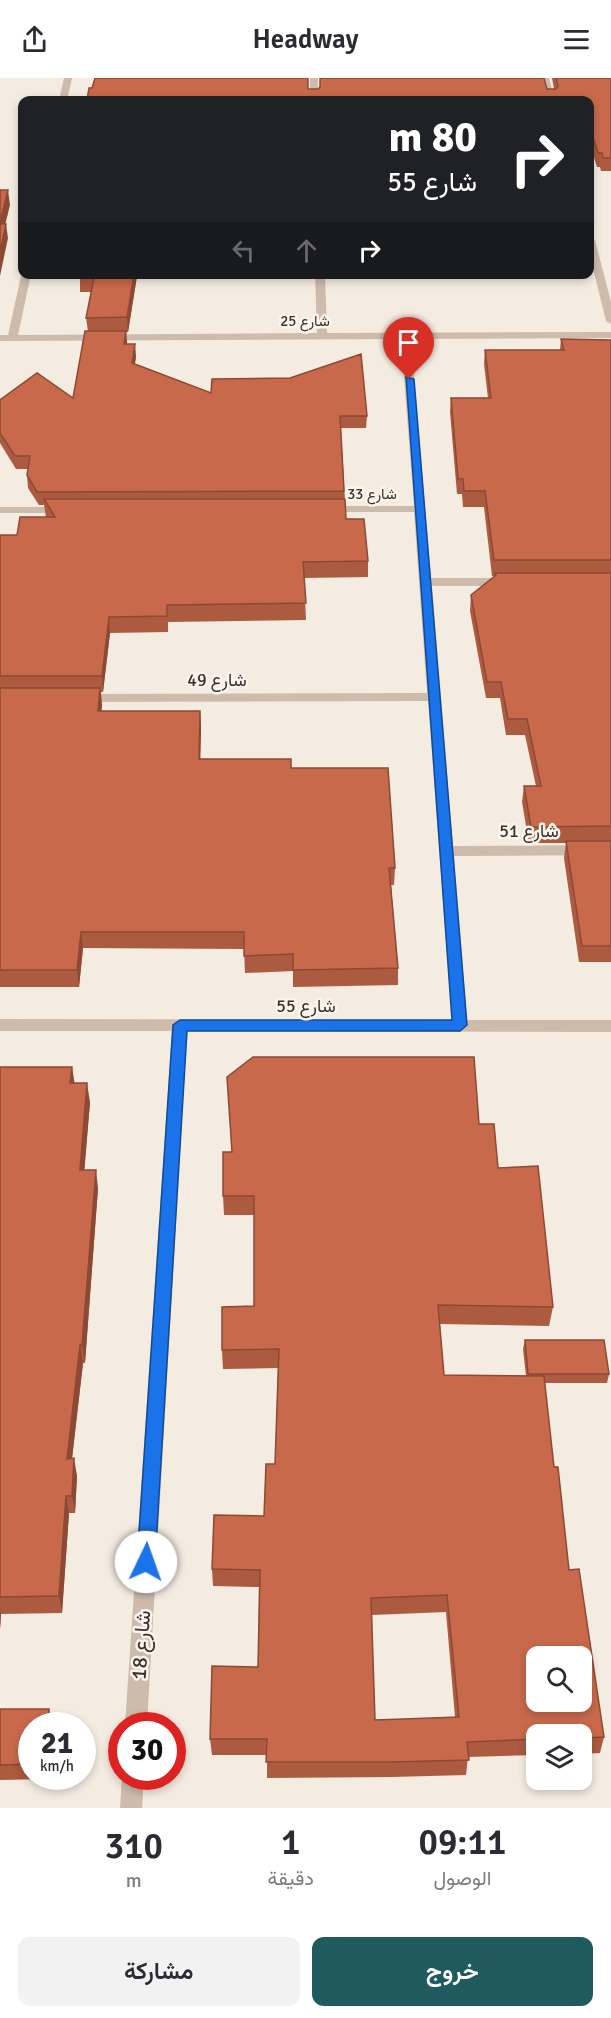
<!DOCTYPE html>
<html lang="ar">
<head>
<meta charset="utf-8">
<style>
	:root { --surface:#fff; --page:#f2f2f3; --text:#2b2b33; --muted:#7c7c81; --accent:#1f5a5e }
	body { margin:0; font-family:Signika,Vazirmatn,sans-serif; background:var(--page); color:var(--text); direction:rtl; height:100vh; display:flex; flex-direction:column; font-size:22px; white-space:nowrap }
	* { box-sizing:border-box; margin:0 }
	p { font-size:20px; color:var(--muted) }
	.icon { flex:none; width:33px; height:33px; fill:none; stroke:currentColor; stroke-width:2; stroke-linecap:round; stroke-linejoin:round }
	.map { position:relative; height:1730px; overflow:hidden; direction:ltr }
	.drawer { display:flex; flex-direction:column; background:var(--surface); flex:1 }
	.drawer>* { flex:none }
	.hud { position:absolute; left:18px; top:18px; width:576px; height:183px; border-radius:12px; box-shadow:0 3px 9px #0003; direction:rtl; background:#202124; color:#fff; overflow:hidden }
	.tools { position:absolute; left:526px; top:1568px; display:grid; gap:12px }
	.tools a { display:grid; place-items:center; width:66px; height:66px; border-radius:12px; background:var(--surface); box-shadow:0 3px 9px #0003; font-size:30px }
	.speed { position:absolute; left:18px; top:1634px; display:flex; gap:12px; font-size:30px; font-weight:700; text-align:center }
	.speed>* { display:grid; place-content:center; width:78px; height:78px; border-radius:50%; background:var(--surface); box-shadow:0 3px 9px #0003; line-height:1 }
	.speed small { font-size:15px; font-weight:400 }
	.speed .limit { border:9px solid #d22; background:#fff; color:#111 }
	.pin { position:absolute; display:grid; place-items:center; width:51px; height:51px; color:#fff; margin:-62px -26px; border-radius:50% 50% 50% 0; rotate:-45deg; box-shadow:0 0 6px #0007 }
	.pin .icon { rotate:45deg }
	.me { position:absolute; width:66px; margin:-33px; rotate:3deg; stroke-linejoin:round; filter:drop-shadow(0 0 4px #0008) }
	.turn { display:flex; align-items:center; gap:21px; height:126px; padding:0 18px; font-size:27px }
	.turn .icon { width:78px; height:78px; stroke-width:2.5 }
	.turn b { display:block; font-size:42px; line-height:51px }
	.lanes { display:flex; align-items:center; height:57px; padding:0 18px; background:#0003; justify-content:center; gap:30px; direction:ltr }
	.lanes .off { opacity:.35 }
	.eta { display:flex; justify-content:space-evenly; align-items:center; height:102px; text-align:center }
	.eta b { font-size:36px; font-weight:600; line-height:42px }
	.cta { display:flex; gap:12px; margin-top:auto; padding:12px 18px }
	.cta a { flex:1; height:69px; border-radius:12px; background:var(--accent); color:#fff; font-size:24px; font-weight:600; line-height:69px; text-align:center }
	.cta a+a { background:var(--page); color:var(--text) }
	header { display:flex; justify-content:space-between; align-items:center; height:78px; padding:0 18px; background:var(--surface); font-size:27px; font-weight:600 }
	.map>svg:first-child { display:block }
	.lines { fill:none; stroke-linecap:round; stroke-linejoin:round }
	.street { fill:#cdbbac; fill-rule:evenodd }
	.wall { fill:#ac5a40; fill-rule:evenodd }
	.shaded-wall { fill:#8c4a34 }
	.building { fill:#c8694b; stroke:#8c4a34; stroke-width:1.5; fill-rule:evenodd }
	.route { fill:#1a73e8; stroke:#114b97; stroke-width:1.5 }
	.labels { text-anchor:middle; stroke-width:5; stroke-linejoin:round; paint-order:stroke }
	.far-street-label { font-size:15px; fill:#3b302b; stroke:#fbf5ee }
	.street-label { font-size:18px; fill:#3b302b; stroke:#fbf5ee }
	.near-street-label { font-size:21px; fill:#3b302b; stroke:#fbf5ee }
</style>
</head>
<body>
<header><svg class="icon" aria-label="menu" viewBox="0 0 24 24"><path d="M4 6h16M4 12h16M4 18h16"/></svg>Headway<svg class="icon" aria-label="share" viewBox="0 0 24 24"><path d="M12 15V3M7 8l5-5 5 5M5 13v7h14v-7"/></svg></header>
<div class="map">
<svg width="611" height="1730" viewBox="0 0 611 1730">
	<rect width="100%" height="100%" fill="#f4ebe1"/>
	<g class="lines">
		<!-- street -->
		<path class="street" d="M64 0H72L67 22H59Z
			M310 0H318V22H310Z
			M541 0H549L555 22H547Z
			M590 159 595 162 611 224V246L606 243 590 178Z
			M22 194V196H31L18 257 317 255 315 196H325L327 255 611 254V260L411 261 431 500H508L514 504 508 508H432L453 768 611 767V777L454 778 467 942H611V954L187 953 147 1647H125L172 953H0V941L452 942 428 623 83 624 76 620 83 616 427 615 414 434H327L321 431 327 428H414L401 261 0 263V257H8Z
			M0 429H63L69 432 63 435H0Z
			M122 1698H144L142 1730H120Z"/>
	</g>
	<!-- wall -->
	<path class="wall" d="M95 0H308V11H318L320 9V0H544L547 11H554L552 0H611V93H601L600 89H597L592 73H590V22H87L89 10H92Z
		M80 196H258L137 198 128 254H126L127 266 136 278 135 286 211 315 367 338 366 350H341L346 441 368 483V499L304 500 306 542 168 544V554L110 555 103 614H101L102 627 101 633H200L201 649 200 681 291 690 395 790 394 807H391L398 890V907L293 909V893L245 895 244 871 83 870 79 909H0V457H17L46 439 44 427H39L28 410 27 397 28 391H16L0 365V322L73 320 88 253 86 240 91 214H80Z
		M561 261 611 262V884H579L564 780 566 765H529L522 724 524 708H536L525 657H506L500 620H486L470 533 471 517 495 498H492L484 429H463L462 416H457L450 334 451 320H488L484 286 485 272H560Z
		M0 989H72L74 1005 90 1024 84 1092 98 1110 85 1285H83L72 1380 77 1398 75 1435H69L62 1535 1 1536 0 1551Z
		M227 999 479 1046 553 1229 549 1248 440 1246 444 1297 526 1298 523 1271 525 1262 609 1296 607 1305H544L554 1389 569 1492 604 1659 600 1675 582 1676V1656H537V1677L468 1679 466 1697 392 1699 267 1700V1677H212L210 1661 258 1589 259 1509 213 1508 212 1491 264 1438 275 1386 278 1290 223 1291 222 1272 254 1228V1137H224L223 1118 232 1074ZM446 1534 455 1639 375 1642 372 1537Z
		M0 1631 32 1647V1698H49V1701L0 1702Z"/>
	<!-- shaded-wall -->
	<path class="shaded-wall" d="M8 112 10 127 2 160 0 145Z
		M6 146 8 160 0 198V175Z
		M134 196H136L137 198 128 254 127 239Z
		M126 253 127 265 125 278 124 266Z
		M135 266 136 278 133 297 132 285Z
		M109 539 110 555 103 614 102 598Z
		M100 610 102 627 100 650 98 633Z
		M200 633 201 649 200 698 199 681Z
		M81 854 83 870 79 909 77 892Z
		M72 989 75 1008 70 1005Z
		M87 1005 90 1024 83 1110 80 1092Z
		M96 1092 98 1110 85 1285 82 1267Z
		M80 1267 83 1285 70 1398 67 1381Z
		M74 1380 77 1398 75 1435 72 1418Z
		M66 1418 69 1435 62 1535 59 1518Z
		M0 1530 1 1536 0 1551Z
		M49 1631 52 1647H48Z"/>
	<!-- building -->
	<path class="building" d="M95 0H308V11H318L320 9V0H544L547 11H556L558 8 556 0H611V80H603L602 75H598L593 59H590V22H87L89 10H92Z
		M0 112H8L0 145Z
		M0 146H6L0 175Z
		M80 196H134L127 239 86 240 94 200H79Z
		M85 253H126L124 266H135L132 285 211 315 212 301 290 300 361 276 367 338H340L344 413 37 414 27 397 30 378H15L0 355V322L37 295 73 320Z
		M561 261 611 262V482H494L485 413H464L463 401H458L451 320H491L485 272H564Z
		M44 421H345L346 441H364L368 483 303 484 306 525 167 527V538L109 539 102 598H0V457H17L20 439H55Z
		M495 495H611V748L531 749 524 708H541L527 641H508L501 604H487L471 517 496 497Z
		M0 610H100L98 633H200L199 681H291V690H388L395 790H389L398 890 293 892V876L244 878V854H81L77 892H0Z
		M566 763H611V868H582Z
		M253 979H474L479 1046H494L498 1090 538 1088 553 1229 438 1227 444 1297 544 1298 554 1389H558L569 1492 579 1491 604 1659 582 1660V1656H537V1661L467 1664 469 1682 393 1684H266L267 1661H210L212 1588 258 1589 260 1492 212 1491 214 1437 264 1438 266 1386H275L279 1271 222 1272V1229L254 1228V1118H223V1074H232L227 999ZM447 1517 459 1639 375 1642 371 1520ZM537 1578H582V1623H537Z
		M0 989H72L70 1005H87L80 1092H96L82 1267H80L67 1381 74 1380 72 1418H66L59 1518 0 1519Z
		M525 1262H604L609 1296H528Z
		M0 1631H49L48 1647H32V1686L0 1687Z"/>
	<!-- route -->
	<path class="route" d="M406 299 414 301 467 947 460 953H187L155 1484 153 1490 146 1492 140 1490 137 1484 173 947 180 942H452Z"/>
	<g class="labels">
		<!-- far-street labels -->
		<g class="far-street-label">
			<text x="305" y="248">شارع 25</text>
			<text x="372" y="421">شارع 33</text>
		</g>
		<!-- street labels -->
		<g class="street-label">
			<text x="217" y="608">شارع 49</text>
			<text x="529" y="759">شارع 51</text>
			<text x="306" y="934">شارع 55</text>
		</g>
		<!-- near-street labels -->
		<g class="near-street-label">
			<text transform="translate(141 1567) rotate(-86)" y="7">شارع 18</text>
		</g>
	</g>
</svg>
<div class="tools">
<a><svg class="icon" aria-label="search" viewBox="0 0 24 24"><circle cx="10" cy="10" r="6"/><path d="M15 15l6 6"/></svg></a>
<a><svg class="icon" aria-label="layers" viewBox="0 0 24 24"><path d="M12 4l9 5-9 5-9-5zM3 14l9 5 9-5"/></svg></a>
</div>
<div class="speed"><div>21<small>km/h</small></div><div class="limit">30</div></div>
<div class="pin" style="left:409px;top:301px;background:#d93025"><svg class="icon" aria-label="arrive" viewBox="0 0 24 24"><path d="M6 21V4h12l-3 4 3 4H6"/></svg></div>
<svg class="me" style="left:146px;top:1484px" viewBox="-20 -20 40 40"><circle r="19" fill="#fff"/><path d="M0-13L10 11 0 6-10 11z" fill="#1a73e8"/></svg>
<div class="hud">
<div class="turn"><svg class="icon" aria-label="right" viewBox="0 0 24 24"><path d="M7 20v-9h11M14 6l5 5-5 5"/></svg><div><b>80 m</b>شارع 55</div></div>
<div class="lanes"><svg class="icon off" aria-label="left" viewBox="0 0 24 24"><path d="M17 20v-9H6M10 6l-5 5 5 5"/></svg><svg class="icon off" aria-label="ahead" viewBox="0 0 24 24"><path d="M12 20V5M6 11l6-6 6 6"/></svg><svg class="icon" aria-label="right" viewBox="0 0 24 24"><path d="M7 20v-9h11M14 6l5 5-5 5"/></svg></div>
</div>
</div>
<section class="drawer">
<div class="eta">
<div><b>09:11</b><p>الوصول</p></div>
<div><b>1</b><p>دقيقة</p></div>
<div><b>310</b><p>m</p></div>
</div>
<div class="cta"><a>خروج</a><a>مشاركة</a></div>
</section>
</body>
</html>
